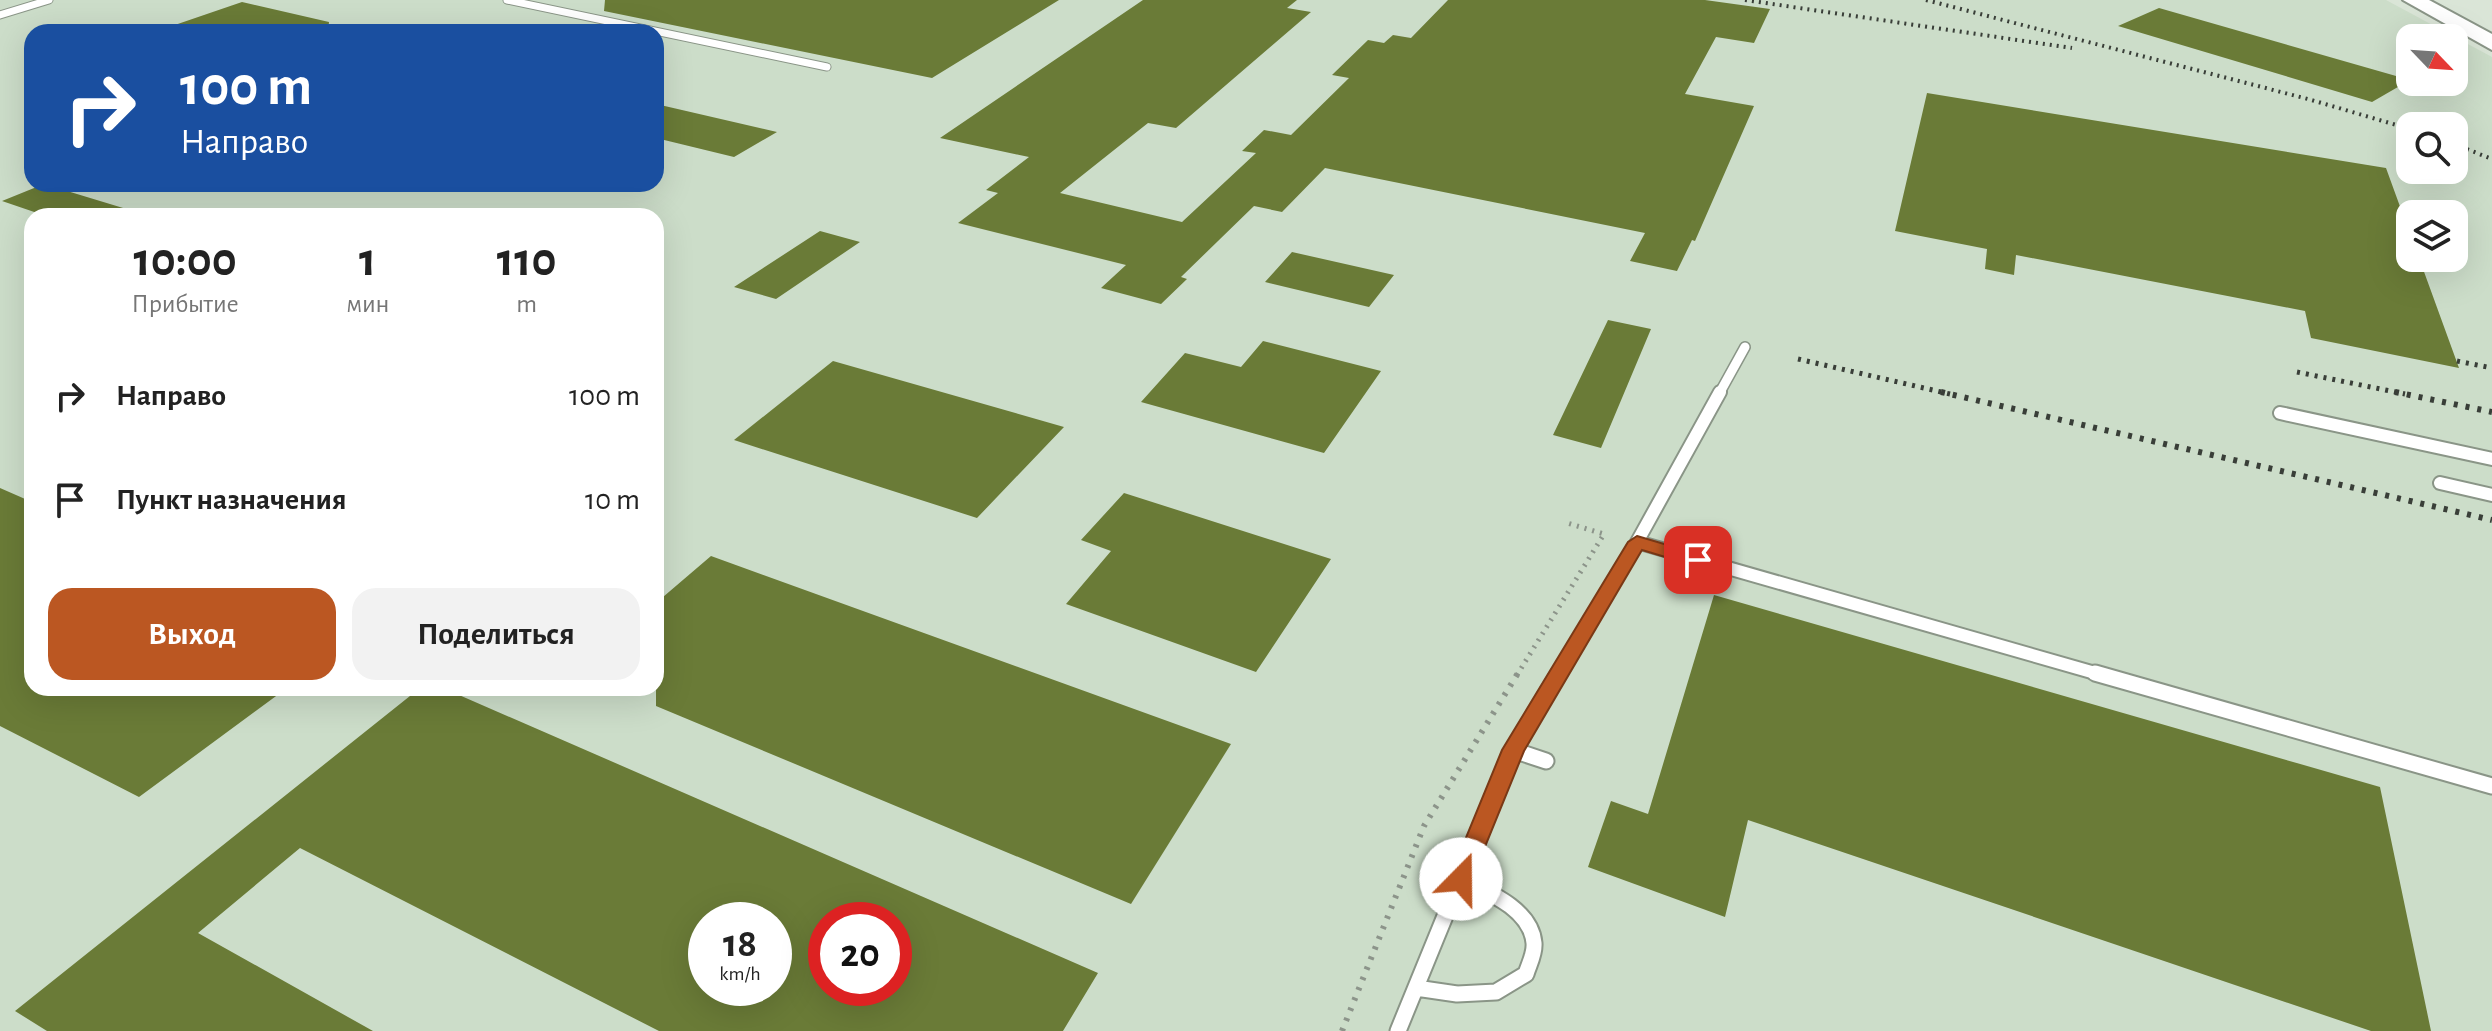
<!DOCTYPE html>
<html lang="ru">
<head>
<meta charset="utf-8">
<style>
	:root { --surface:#fff; --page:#f2f2f2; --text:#222; --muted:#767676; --accent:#bb5722 }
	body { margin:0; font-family:"Alegreya Sans",sans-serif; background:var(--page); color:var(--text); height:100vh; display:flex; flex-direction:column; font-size:30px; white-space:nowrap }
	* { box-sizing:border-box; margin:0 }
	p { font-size:26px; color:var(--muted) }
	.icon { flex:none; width:44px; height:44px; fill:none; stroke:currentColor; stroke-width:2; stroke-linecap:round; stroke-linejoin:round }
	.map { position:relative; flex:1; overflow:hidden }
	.sheet { position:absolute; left:24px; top:208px; width:640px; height:488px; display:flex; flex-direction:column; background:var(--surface); border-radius:24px; box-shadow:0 8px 32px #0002 }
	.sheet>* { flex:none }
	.banner { position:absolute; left:24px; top:24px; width:640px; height:168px; border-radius:24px; box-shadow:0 8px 32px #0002; background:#1a4fa0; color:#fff; overflow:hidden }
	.needle { width:52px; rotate:115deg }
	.tools { position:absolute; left:2396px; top:24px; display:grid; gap:16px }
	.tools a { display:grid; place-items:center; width:72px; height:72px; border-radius:16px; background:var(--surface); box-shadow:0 8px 32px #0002; font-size:40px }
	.speed { position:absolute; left:688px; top:902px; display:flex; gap:16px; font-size:40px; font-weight:700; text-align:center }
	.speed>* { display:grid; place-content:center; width:104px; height:104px; border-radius:50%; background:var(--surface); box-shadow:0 8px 32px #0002; line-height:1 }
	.speed small { font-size:20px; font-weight:400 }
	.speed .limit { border:12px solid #d22; background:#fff; color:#111 }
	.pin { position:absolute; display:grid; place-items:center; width:68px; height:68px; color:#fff; margin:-34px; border-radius:16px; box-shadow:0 4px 12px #0006 }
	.me { position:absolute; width:88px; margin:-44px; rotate:22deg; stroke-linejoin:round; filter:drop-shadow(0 0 6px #0008) }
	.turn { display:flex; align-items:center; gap:28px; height:168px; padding:0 24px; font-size:36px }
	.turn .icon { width:104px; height:104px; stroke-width:2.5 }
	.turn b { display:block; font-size:56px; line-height:68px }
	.eta { display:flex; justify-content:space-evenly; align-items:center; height:136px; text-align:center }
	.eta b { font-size:48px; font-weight:600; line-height:56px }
	.cta { display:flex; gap:16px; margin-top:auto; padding:16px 24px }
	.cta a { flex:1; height:92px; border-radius:24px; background:var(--accent); color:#fff; font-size:32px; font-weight:600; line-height:92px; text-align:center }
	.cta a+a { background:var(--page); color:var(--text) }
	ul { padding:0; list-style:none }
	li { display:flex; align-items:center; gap:24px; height:104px; padding:0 24px }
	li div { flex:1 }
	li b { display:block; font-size:30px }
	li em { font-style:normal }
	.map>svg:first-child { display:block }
	.built { fill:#ccddc9; fill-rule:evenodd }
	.building { fill:#6a7b37; fill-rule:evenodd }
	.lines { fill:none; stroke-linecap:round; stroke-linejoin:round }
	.service-far3-casing { stroke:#8a9587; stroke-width:9 }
	.service-far2-casing { stroke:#8a9587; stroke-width:12 }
	.service-far1-casing { stroke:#8a9587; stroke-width:16 }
	.service-casing { stroke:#8a9587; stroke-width:19 }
	.primary-casing { stroke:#8a9587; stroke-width:4 }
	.path-far1 { stroke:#8c948a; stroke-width:5; stroke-dasharray:2 6; stroke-linecap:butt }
	.path { stroke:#8c948a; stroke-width:6; stroke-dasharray:3 8; stroke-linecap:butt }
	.service-far3 { stroke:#fff; stroke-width:7 }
	.service-far2 { stroke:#fff; stroke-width:9 }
	.service-far1 { stroke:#fff; stroke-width:12 }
	.service { stroke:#fff; stroke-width:15 }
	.primary { fill:#fff; fill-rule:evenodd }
	.rail-far2 { stroke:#393e38; stroke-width:4; stroke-dasharray:2 5; stroke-linecap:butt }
	.rail-far1 { stroke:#393e38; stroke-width:5; stroke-dasharray:3 6; stroke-linecap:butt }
	.rail { stroke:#393e38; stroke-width:6; stroke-dasharray:4 8; stroke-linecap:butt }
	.route { fill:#bb5722; stroke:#7a3916; stroke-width:2 }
</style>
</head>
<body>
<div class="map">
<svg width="2492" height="1031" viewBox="0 0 2492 1031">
	<rect width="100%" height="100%" fill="#dae5d7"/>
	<!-- built -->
	<path class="built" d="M0 0H2386L2492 57V1031H0ZM32 32H656V184H32ZM2410 38H2454V82H2410ZM2410 126H2454V170H2410ZM2410 214H2454V258H2410ZM32 216H656V688H32ZM706 920H774V988H706ZM826 920H894V988H826Z"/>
	<!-- building -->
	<path class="building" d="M605 0H1059L932 78 604 11Z
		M1143 0H1297L1287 8 1311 12 1176 128 1148 123 1060 193 1182 222 1256 153 1242 151 1264 130 1291 135 1349 78 1332 75 1368 40 1384 43 1393 35 1411 38 1448 0H1705L1770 9 1754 43 1716 37 1685 94 1754 106 1695 241 1692 240 1677 271 1630 261 1645 233 1325 168 1282 212 1254 206 1181 277 1187 279 1161 304 1101 288 1126 265 958 223 998 193 986 190 1029 157 940 138Z
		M242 2 329 22 328 32H167L166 28Z
		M2159 8 2410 80 2372 102 2118 26Z
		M1927 93 2386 168 2410 234V258H2419L2459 368 2311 338 2305 311 2016 255 2014 275 1985 269 1987 249 1895 231Z
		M656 104 777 132 734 157 656 138Z
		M44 184 133 211 132 216H46L2 201Z
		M820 231 860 242 776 299 734 287Z
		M1292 252 1394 275 1369 307 1265 282Z
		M1608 320 1651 329 1601 448 1553 435Z
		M1263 341 1381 371 1324 453 1141 402 1185 353 1241 367Z
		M833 361 1064 427 977 518 734 440Z
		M0 488 32 502V688H287L139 797 0 726Z
		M1124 493 1331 559 1256 672 1066 604 1111 551 1081 540Z
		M711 556 1231 744 1131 904 656 706V603Z
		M1714 595 2380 787 2431 1031H2371L1748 820 1725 917 1588 867 1611 801 1648 814Z
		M420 688H443L1098 973 1063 1031H659L300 848 198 933 373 1031H47L15 1011ZM706 920H774V988H706ZM826 920H894V988H826Z"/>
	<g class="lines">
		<!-- service-far3 casing -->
		<g class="service-far3-casing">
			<path id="service-far3" d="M507 0 827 67
				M0 15 49 0"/>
		</g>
		<!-- service-far2 casing -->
		<g class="service-far2-casing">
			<path id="service-far2" d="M1719 394 1745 347"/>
		</g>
		<!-- service-far1 casing -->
		<g class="service-far1-casing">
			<path id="service-far1" d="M2280 413 2492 459
				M2440 483 2492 495
				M1637 542 2102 675
				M1558 675 1637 542 1720 392"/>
		</g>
		<!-- service casing -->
		<g class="service-casing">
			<path id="service" d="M2095 673 2492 786
				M1513 750 1546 761
				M1416 988 1457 994 1496 992 1526 974C1529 964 1535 954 1534 943 1531 909 1488 892 1461 879
				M1398 1031 1513 750 1559 673"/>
		</g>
		<!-- primary casing -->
		<g class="primary-casing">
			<path id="primary" d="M2403 0H2429L2492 34V50Z"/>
		</g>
		<!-- path-far1 -->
		<path class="path-far1" d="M1517 675 1604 534 1567 523"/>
		<!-- path -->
		<path class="path" d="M1342 1031 1424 826 1518 673"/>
		<!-- service-far3 -->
		<use href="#service-far3" class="service-far3"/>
		<!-- service-far2 -->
		<use href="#service-far2" class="service-far2"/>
		<!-- service-far1 -->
		<use href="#service-far1" class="service-far1"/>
		<!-- service -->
		<use href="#service" class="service"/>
		<!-- primary -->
		<use href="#primary" class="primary"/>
		<!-- rail-far2 -->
		<path class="rail-far2" d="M1745 0 2072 48
			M1926 0 2308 99 2410 129
			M2454 144 2492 159"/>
		<!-- rail-far1 -->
		<path class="rail-far1" d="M1798 359 1950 394
			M2457 361 2492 368
			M2297 372 2405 394"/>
		<!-- rail -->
		<path class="rail" d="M1941 392 2492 520
			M2395 392 2492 412"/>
	</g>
	<!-- route -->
	<path class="route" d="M1637 536 1705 556 1707 560 1698 567 1642 550 1524 751 1469 886 1461 889 1452 886 1449 879 1502 750 1628 542Z"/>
</svg>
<div class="tools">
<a><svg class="needle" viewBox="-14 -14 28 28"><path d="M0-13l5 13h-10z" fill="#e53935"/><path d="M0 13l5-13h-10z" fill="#767676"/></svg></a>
<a><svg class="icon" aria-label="search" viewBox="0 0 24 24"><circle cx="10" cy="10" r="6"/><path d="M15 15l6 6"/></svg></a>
<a><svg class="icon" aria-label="layers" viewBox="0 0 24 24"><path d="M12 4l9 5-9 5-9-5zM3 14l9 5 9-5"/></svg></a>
</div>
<div class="speed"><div>18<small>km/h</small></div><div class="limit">20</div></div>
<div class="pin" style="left:1698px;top:560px;background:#d93025"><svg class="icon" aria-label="arrive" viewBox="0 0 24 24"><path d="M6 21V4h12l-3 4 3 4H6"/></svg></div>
<svg class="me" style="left:1461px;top:879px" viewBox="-20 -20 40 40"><circle r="19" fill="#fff"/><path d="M0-13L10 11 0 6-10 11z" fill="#bb5722"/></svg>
<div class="banner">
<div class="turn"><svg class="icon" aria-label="right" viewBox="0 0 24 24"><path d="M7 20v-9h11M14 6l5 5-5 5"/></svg><div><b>100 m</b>Направо</div></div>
</div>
<section class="sheet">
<div class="eta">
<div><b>10:00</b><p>Прибытие</p></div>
<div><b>1</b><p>мин</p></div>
<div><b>110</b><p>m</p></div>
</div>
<ul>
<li><svg class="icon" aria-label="right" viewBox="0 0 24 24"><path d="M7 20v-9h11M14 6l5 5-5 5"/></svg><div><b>Направо</b></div><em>100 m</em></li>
<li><svg class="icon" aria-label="arrive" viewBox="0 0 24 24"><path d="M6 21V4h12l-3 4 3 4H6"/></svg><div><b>Пункт назначения</b></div><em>10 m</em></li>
</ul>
<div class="cta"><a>Выход</a><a>Поделиться</a></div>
</section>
</div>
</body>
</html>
